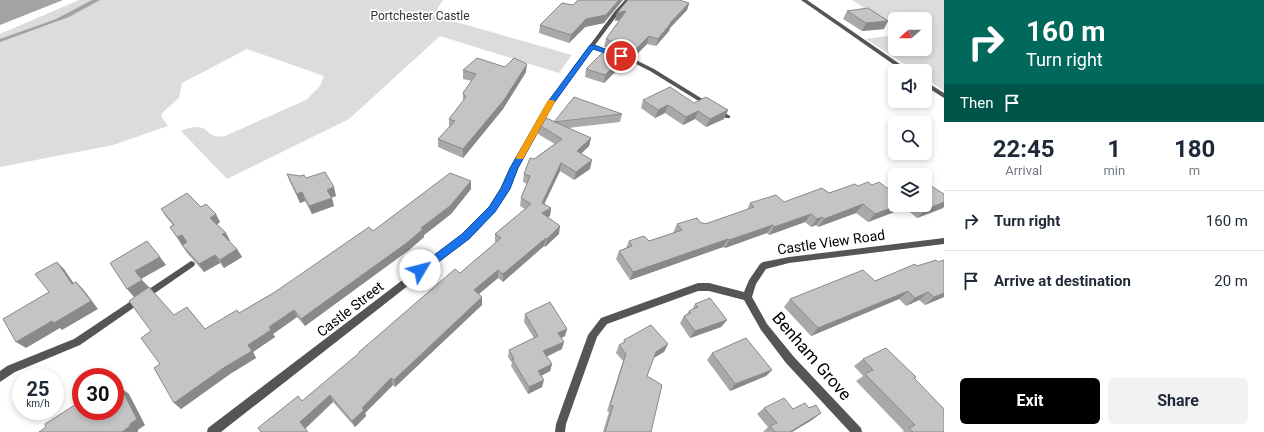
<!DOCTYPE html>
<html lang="en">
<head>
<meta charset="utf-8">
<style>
	:root { --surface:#fff; --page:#f2f2f3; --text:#1f2937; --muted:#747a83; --line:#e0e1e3; --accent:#000 }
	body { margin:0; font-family:Roboto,sans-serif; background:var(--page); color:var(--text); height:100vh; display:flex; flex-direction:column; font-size:15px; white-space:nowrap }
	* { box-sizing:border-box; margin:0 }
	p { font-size:13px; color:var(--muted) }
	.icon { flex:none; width:22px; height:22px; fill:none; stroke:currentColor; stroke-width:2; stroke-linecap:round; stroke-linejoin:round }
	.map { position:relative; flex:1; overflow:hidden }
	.side { display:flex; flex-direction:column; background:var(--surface); width:320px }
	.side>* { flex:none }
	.banner { background:#00695c; color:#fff; overflow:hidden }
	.needle { width:26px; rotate:249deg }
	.fabs { position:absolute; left:888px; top:12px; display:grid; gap:8px }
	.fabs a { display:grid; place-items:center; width:44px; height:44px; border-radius:6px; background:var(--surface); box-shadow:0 2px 6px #0003; font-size:20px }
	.speed { position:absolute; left:12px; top:368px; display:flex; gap:8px; font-size:20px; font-weight:700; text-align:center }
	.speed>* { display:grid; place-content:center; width:52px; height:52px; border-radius:50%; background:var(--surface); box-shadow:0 2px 6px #0003; line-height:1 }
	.speed small { font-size:10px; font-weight:400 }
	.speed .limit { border:6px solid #d22; background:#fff; color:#111 }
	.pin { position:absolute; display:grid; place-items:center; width:34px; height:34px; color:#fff; margin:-17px; border:2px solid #fff; border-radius:50%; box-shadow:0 1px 4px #0007 }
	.me { position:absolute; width:44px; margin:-22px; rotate:53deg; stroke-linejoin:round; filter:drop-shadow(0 0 3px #0008) }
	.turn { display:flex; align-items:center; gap:14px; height:84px; padding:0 16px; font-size:18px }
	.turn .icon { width:52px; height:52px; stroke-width:2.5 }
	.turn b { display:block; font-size:28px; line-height:34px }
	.then { display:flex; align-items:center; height:38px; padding:0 16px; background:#0003; gap:8px; font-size:15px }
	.eta { display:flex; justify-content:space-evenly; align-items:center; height:68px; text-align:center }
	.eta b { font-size:24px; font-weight:700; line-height:28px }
	.primary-button { display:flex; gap:8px; margin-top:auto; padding:8px 16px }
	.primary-button a { flex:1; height:46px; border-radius:6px; background:var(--accent); color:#fff; font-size:16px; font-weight:700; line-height:46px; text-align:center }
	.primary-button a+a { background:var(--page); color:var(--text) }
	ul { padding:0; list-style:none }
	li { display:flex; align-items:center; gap:12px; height:60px; padding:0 16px; border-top:1px solid var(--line) }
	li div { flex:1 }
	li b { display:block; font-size:15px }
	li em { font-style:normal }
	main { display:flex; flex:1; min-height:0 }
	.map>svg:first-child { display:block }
	.green { fill:#dcdcdc }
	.water { fill:#a3a3a3 }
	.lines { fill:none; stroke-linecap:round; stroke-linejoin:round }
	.street { fill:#555; fill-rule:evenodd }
	.wall { fill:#a9a9a9 }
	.shaded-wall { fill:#898989 }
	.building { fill:#c4c4c4; stroke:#898989 }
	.route { fill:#1a73e8; stroke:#114b97 }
	.slow { fill:#f59e0b }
	.labels { text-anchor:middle; stroke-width:3.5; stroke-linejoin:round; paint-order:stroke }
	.far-park-label { font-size:12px; fill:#333; stroke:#fff }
	.street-label { font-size:14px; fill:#000; stroke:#fff }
	.near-street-label { font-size:17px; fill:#000; stroke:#fff }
</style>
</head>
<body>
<main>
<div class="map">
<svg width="944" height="432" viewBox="0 0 944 432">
	<rect width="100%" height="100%" fill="#fff"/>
	<!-- green -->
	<path class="green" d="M79 0H443L436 11 442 18 572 55 559 73 440 36 349 119 227 179 181 131C186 129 192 127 198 127 210 128 207 139 225 136L306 100 320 86 324 76 247 49 182 83 179 98 163 112 161 116 168 126 113 145 0 167V34Z
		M852 0H944V91L925 78V71H915L866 39 895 35V49H925V19H895V27Z"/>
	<!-- water -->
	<path class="water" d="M0 0H63L0 25Z
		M92 0H100L69 17 0 42V39L56 19Z"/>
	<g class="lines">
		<!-- street -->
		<path class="street" d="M625 0H631L619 13 595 45 638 61 654 69 730 116V118H726L650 71 634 63 593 48 553 103 518 168 509 189 495 211 469 238 221 432H207L208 428 463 234 489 207 501 188 510 168 547 103 615 11Z
			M801 0H807L910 71H903Z
			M925 81 944 93V98L925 86Z
			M944 238V244L789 263 766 269 756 284 752 297 767 324 794 357 861 428 862 432H850L786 363 761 330 744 300 709 291H698L607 324 597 337 566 424 565 432H555L556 424 588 335 601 318 698 283H709L744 292 749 280 760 264 763 262 789 257Z
			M191 261 194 262 195 264 194 266 80 345 15 372 0 382V371L7 366 74 339Z"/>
	</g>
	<!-- wall -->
	<path class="wall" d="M689 3 687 10 670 28 669 31 656 46 647 44 633 58 630 56 629 63 626 65 623 64 604 83 585 77 586 69 607 48 604 47 606 39 620 20 615 21 617 13Z
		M573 5 604 23 585 27 569 43 539 33 540 25Z
		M847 11 884 29 862 31 843 19Z
		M505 67 526 72 503 109 463 158 438 147V139L449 127V119L463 101V93L472 81 463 79V70Z
		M643 100 694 103 728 110 724 119 706 127 695 119 683 125 665 113 655 118 641 108Z
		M622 114 620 122 568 128 591 138 589 146 581 154 590 169 574 180 560 171 544 204 551 208 550 216 548 217 559 234 545 247 544 246 503 282 498 278 479 294 482 305 395 387 393 385 365 413 366 416 355 427 333 402 305 428 261 432 302 401 359 354V352L460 273 496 243 495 242V234L525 209 520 206 521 198 527 184 523 182 524 174 534 159 555 144 538 134 539 125 554 122Z
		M287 174 306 178 336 196 331 197 334 206 312 214 305 201 300 203 290 182Z
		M858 186 895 205H925L943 208 917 218 905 208 868 222 856 213 818 227 816 225 811 227 805 222 769 235 767 233 725 248 723 247 630 280 616 259 619 251 626 248 629 241H649L673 233 677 224 701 223 705 224 747 210 750 203 784 202 829 193Z
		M471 189 451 214 424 235V237L409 250 305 326 297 317 273 334 275 337 253 352 256 358 230 374 181 409 160 364 174 315 205 329 239 313 275 292 373 231Z
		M201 207 220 222 217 225 226 233 230 241H229L237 249 242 257 224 268 220 263 204 272 187 253 170 227 173 225 166 217 161 209Z
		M915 264 944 297 925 305 919 300 906 306 899 299 811 336 784 307 790 299 875 281Z
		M695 304 727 320 721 327 690 338 680 323 684 316 686 315 689 311 692 310Z
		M525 314 567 329 565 336 561 338 562 349 547 356 552 364 550 371 541 376 542 387 528 394 511 366 512 363 508 357 509 350 534 338 524 322Z
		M624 340 668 344 664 352 653 358 647 376 651 432H603L609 412 607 411 623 361 616 353 619 345 623 343Z
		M712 353 772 370 766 376 730 391 707 360Z
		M863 359 914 379 944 432H902L904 431 856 381 863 376 854 366Z
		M764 408 793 409 809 408 821 413 812 420 792 432H763L768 427 757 414Z"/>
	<!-- shaded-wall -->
	<path class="shaded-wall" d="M619 0H623L604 23 585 27 569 43 571 35 586 19Z
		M689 3 687 10 670 28 669 31 656 46 658 39 670 23Z
		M626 11 625 19 615 21 617 13Z
		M888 21 884 29 862 31 866 23Z
		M649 36 647 44 633 58 635 50Z
		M631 55 629 63 626 65 628 57Z
		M625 56 623 64 604 83 605 75Z
		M527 64 526 72 503 109 463 158V149Z
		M668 105 665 113 655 118 658 110Z
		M728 110 724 119 706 127 710 119Z
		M698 111 695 119 683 125 686 117Z
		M591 138 589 146 575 159 577 151Z
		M592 160 590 169 574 180 576 172Z
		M561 163 560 171 541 211 542 203Z
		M471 181V189L451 214 424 235V237L409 250 305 326 301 319Z
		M334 187 336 196 330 198 327 190Z
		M302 192 305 201 300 203 297 194Z
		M332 198 334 206 312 214 309 206Z
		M944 202V207L943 208 917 218 925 210Z
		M863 204 856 213 818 227 824 219Z
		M899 205H907L905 208 868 222 875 214Z
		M551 208 550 216 541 221 542 213Z
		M216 214 220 222 214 226 210 218Z
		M811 214 805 222 769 235 774 227Z
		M822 217 816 225 811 227 817 219Z
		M773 225 767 233 725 248 729 240Z
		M560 226 559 234 545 247 547 239Z
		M226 233 230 241 227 243 222 234Z
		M182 235 187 243 182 245 177 237Z
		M546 238 544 246 503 282V274Z
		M728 239 723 247 630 280 633 272Z
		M237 249 242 257 224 268 220 260Z
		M215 255 220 263 204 272 199 264Z
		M160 257 166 265 141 279 135 271Z
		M57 262 64 269 79 291 72 284Z
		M498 270V278L474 298V290Z
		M142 280 149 287 134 297 127 289Z
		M76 282 83 289 98 309 62 330 60 328 26 348 16 342Z
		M908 291 899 299 811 336 818 328Z
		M928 292 919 300 906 306 915 298Z
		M944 293V297L925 305 934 297Z
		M482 297V305L395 387 394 380Z
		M294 310 297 317 273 334 275 337 253 352 256 358 230 374 181 409 174 403 248 345 269 327Z
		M727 320 721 327 690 338 695 331Z
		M567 329 565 336 557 340 558 333Z
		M564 342 562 349 542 359 543 351Z
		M668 344 664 352 652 359 656 352Z
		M552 364 550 371 537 378 538 371Z
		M772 370 766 376 730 391 735 384Z
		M391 378 393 385 365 413 366 416 355 427 352 421 362 408Z
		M544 380 542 387 528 394 529 387Z
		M121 388 129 394 145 425 138 430V432H122L130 424Z
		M330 395 333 402 305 429 300 422Z
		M821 413 812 420 792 432H790Z"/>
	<!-- building -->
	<path class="building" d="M578 0H619L606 15 586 19 571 35 540 25 562 3 573 5Z
		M628 0H679L689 3 670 23H671L658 39 649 36 635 50 606 39 626 11 617 13Z
		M868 8 888 21 866 23 847 11Z
		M608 47 631 55 628 57 625 56 605 75 586 69Z
		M477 58 505 67 514 58 527 64 504 100 463 149 438 139 455 121 449 119 466 97 463 93 476 74 463 70Z
		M670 87 694 103 706 97 728 110 710 119 698 111 686 117 668 105 658 110 643 100Z
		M574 97 622 114 554 122Z
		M544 117 591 138 577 151 592 160 576 172 561 163 542 203 551 208 542 213 560 226 547 239 546 238 503 274 498 270 474 290 482 297 394 380 391 378 362 408 364 410 352 421 330 395 300 422 308 432H261L258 428 298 396 302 401 359 353V352L455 269 460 273 501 238 495 234 531 204 521 198 530 176 524 174 530 158 534 159 562 139 539 125Z
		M325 172 334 187 327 190 332 198 309 206 302 192 297 194 287 174 300 176 304 175 306 178Z
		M450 173 471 181 450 206 421 228 423 229 408 242 301 319 294 310 269 327 271 330 248 345 252 351 225 367 174 403 154 368 160 364 141 338 151 331 129 301 149 287 174 315 187 307 205 329 237 310 239 313 275 292 369 227 373 231Z
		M868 182 872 185 879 182 887 188 892 186 894 188 895 187V205H899L875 214 863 204 824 219 822 217 817 219 811 214 774 227 773 225 729 240 728 239 633 272 619 251 632 246 629 241 644 236 649 241 682 230 677 224 697 218 701 223H704L705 224 754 207 750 203 776 195 784 202 822 188 829 193 855 184 858 186Z
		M925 182 944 194V202L925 210 919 205H925Z
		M187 193 201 207 206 204 216 214 210 218 226 233 222 234 237 249 220 260 215 255 199 264 182 245 187 242 182 235 177 237 170 227 174 225 161 209Z
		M147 241 160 257 135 271 142 280 127 289 110 263Z
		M936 260 938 262 944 260V293L934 297 928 292 915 298 908 291 818 328 790 299 863 270 875 281 915 264 917 266Z
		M57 262 72 284 76 282 91 301 54 323 52 321 16 342 3 319 49 292 35 274Z
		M710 298 727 320 695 331 684 316 691 313 689 311 698 307 695 304Z
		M550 302 567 329 558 333 564 342 543 351 552 364 538 371 544 380 529 387 512 359H514L509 350 538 336 525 314Z
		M651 325 668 344 656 352 647 376 662 385 651 432H605L613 406 610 405 626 354 619 345 625 342 624 340Z
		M746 338 772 370 735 384 712 353Z
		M886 348 916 377 914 378 944 409V432H913L909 428 915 425 865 374 873 370 863 359Z
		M121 388 137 419 130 424V426L122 432H39L46 427 45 424 81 401V411H115V392Z
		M784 398 793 409 805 403 809 408 816 405 821 413 790 432H775L770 426 777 423 764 408Z"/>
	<!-- route -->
	<path class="route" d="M590 45H594L624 56 619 58 593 49 554 103 518 168 510 189 495 212 469 239 424 273H417L415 270 417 268 462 234 489 207 501 188 510 168 547 103Z"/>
	<!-- slow -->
	<path class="slow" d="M548 100H553L555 102 523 159H517L516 157Z"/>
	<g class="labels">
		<!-- far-park labels -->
		<g class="far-park-label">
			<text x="420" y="20">Portchester Castle</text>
		</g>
		<!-- street labels -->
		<g class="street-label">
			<text transform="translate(831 242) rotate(-8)" y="5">Castle View Road</text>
			<text transform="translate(350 309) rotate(-38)" y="5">Castle Street</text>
		</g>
		<!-- near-street labels -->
		<g class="near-street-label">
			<text transform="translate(812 356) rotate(49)" y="6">Benham Grove</text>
		</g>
	</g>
</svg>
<div class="fabs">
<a><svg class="needle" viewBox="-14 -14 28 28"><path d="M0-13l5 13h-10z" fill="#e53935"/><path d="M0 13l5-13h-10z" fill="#747a83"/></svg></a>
<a><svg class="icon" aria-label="sound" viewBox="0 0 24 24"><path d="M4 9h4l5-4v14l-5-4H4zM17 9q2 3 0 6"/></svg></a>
<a><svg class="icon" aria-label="search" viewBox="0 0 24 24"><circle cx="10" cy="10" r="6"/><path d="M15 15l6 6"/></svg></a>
<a><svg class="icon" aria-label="layers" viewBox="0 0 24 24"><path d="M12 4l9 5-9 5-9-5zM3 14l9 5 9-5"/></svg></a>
</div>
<div class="speed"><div>25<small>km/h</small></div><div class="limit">30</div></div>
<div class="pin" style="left:621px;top:56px;background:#d93025"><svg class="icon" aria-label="arrive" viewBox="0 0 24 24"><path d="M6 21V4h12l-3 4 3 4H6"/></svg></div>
<svg class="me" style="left:420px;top:270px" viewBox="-20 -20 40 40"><circle r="19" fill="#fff"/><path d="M0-13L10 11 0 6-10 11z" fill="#1a73e8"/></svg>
</div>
<section class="side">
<div class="banner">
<div class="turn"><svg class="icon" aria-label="right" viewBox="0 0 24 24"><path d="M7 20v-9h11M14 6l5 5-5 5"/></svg><div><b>160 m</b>Turn right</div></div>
<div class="then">Then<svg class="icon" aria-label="arrive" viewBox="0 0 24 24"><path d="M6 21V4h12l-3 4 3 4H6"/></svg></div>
</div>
<div class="eta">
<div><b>22:45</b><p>Arrival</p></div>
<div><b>1</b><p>min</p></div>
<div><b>180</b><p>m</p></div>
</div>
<ul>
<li><svg class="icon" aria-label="right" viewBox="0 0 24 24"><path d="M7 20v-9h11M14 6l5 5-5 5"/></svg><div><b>Turn right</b></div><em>160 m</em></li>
<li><svg class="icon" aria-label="arrive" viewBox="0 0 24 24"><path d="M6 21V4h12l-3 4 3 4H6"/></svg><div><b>Arrive at destination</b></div><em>20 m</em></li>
</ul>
<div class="primary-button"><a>Exit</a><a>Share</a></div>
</section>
</main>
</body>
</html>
